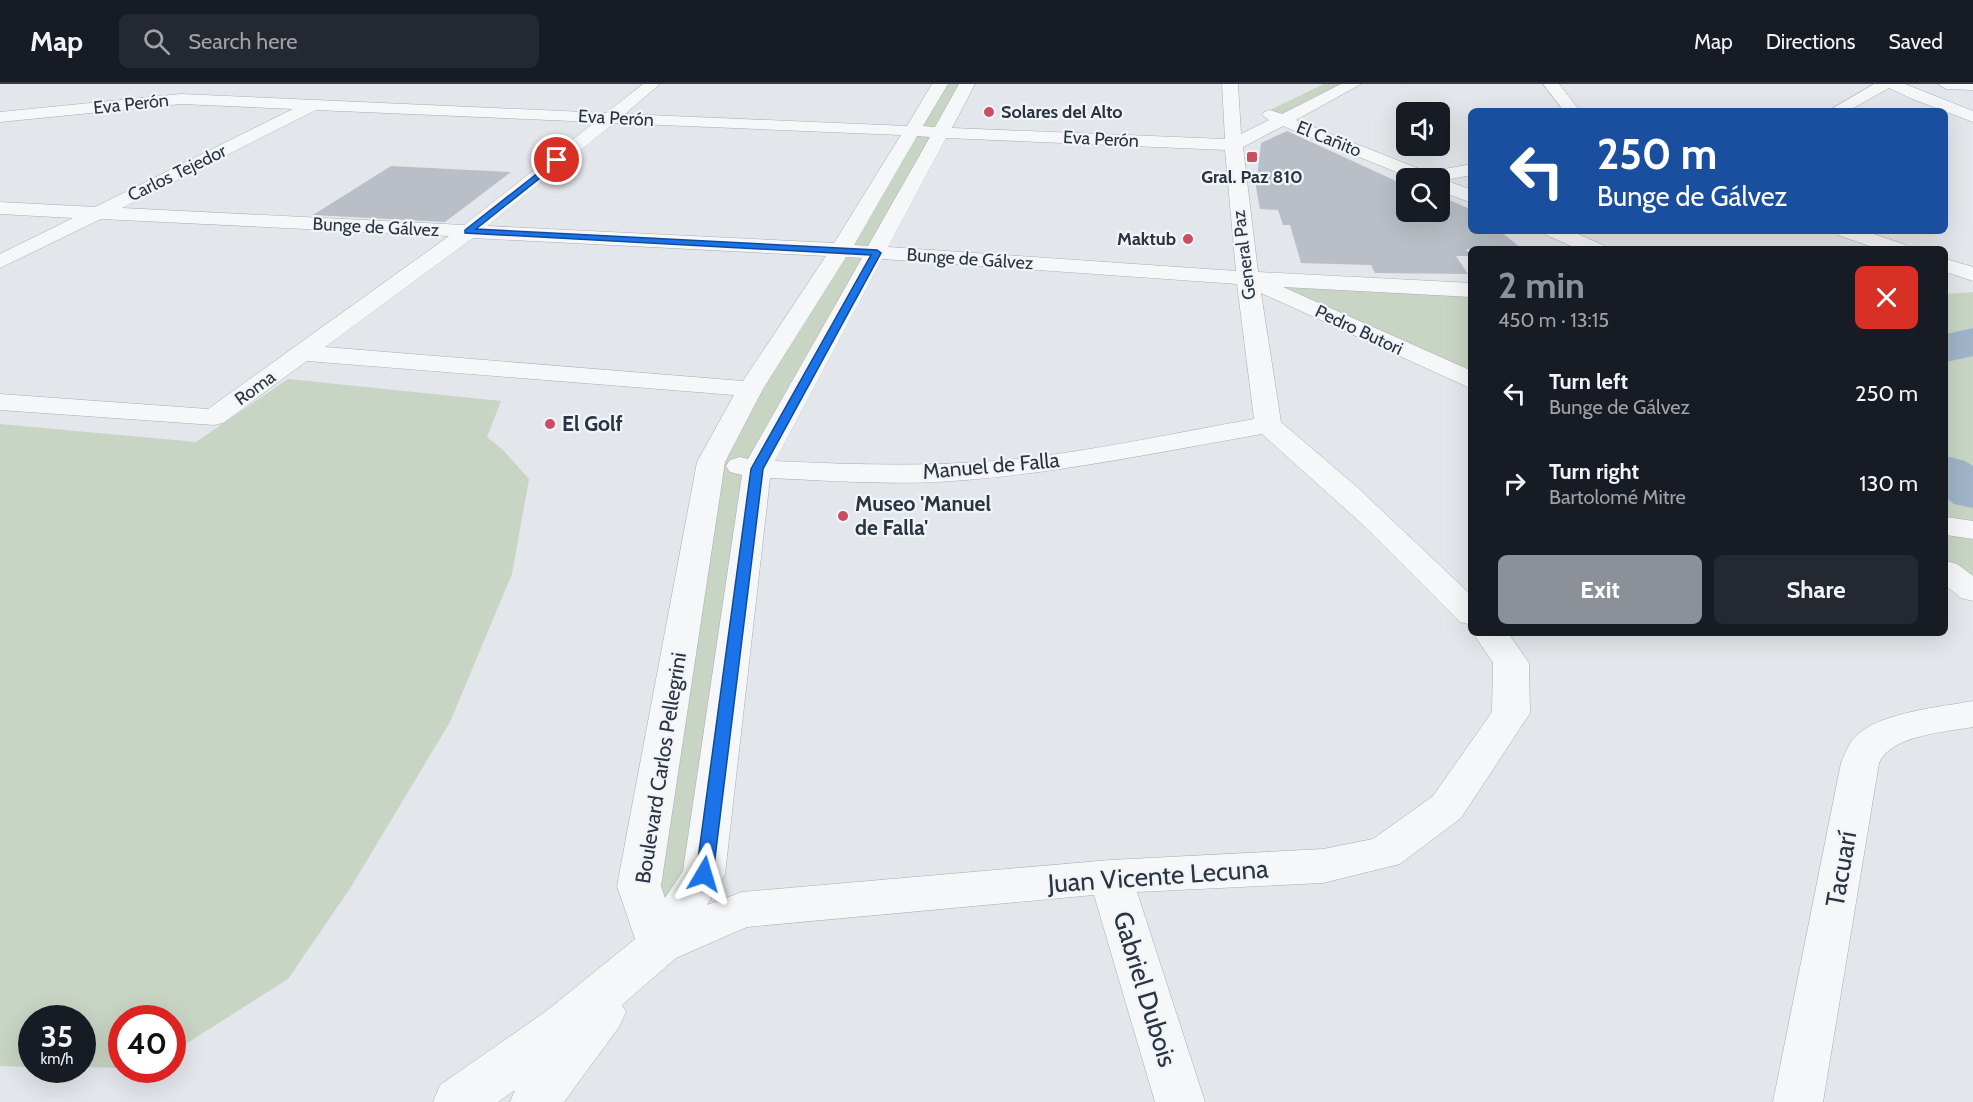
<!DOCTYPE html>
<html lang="en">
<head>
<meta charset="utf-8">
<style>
	:root { --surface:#171b24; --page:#242831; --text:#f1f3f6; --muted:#9ea1a6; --line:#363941; --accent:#8c9099 }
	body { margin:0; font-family:Cabin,sans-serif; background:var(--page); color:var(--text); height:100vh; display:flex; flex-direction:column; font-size:22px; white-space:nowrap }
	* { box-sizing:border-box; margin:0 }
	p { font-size:20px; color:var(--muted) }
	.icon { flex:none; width:33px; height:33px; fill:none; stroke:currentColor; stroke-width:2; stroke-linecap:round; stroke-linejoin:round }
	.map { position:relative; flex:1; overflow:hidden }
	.sheet { position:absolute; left:1468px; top:162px; width:480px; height:390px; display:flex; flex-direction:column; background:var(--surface); border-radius:9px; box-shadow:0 6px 24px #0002 }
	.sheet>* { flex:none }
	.banner { position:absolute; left:1468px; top:24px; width:480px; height:126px; border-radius:9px; box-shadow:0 6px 24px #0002; background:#1a4fa0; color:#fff; overflow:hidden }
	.tools { position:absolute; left:1396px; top:18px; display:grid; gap:12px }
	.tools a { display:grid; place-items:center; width:54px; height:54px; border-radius:9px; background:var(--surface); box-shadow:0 6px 24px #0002; font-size:30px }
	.speed { position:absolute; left:18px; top:921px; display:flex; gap:12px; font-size:30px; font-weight:700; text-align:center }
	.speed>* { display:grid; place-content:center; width:78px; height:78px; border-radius:50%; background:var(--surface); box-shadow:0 6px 24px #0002; line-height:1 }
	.speed small { font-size:15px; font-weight:400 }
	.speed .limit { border:9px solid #d22; background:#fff; color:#111 }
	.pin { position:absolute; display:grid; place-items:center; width:51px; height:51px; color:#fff; margin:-26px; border:3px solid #fff; border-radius:50%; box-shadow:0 2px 6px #0007 }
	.me { position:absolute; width:66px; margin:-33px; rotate:7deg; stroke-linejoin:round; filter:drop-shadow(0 0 4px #0008) }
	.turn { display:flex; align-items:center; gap:21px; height:126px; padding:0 30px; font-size:27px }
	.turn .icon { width:78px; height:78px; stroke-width:2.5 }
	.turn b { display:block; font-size:42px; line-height:51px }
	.round { display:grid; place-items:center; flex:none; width:63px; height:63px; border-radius:9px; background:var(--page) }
	.headline { display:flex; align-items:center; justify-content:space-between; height:102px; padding:0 30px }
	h1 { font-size:36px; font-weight:700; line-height:45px; color:var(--accent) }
	.cta { display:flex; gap:12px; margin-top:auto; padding:12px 30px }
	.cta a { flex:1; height:69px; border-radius:9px; background:var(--accent); color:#fff; font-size:24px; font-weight:700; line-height:69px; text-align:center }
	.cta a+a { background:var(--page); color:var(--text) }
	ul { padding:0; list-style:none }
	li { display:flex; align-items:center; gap:18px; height:90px; padding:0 30px }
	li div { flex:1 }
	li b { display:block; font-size:22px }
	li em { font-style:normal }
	header { display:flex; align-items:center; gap:36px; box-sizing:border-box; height:84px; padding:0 30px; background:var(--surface); border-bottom:2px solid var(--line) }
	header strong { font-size:28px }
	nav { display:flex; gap:33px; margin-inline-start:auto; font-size:21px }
	.search { width:420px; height:54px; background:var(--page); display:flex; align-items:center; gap:15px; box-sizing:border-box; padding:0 21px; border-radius:9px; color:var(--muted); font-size:22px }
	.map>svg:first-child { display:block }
	.green { fill:#c8d4c4 }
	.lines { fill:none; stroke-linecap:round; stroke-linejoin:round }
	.river { fill:#9fb4c9; fill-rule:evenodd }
	.building { fill:#babfc7 }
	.minor-casing { stroke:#a8adb4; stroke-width:1 }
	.minor { fill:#f5f7f9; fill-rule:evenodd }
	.route { fill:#1a73e8; stroke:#114b97; stroke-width:1.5 }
	.poi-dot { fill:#ca4d62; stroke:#f2f5f8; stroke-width:2 }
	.labels { text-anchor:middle; stroke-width:4.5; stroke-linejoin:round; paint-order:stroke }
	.far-street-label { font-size:18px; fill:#2b3442; stroke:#f2f5f8 }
	.far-poi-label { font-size:18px; font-weight:bold; fill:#2b3442; stroke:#f2f5f8; text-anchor:start }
	.poi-label { font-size:21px; font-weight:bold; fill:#2b3442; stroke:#f2f5f8; text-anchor:start }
	.street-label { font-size:21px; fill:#2b3442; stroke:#f2f5f8 }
	.near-street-label { font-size:26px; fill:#2b3442; stroke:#f2f5f8 }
</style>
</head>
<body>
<header>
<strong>Map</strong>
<div class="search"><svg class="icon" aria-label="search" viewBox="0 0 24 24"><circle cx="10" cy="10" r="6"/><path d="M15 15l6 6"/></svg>Search here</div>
<nav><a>Map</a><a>Directions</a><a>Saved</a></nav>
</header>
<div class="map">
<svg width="1973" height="1018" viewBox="0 0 1973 1018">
	<rect width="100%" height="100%" fill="#e3e6ea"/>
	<!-- green -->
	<path class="green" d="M940 0H967L757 385 704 790 660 861 639 802 711 378Z
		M1324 0H1353L1284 36 1264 29Z
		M1246 194 1471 206V297Z
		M1973 208V506L1946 487V210Z
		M288 295 501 317 487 353 502 365 529 395 512 490 450 638 351 803 288 895 173 968 172 934H122L121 984 83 983 82 934H32L31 983 0 982V340L196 358Z"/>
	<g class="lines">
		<!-- river -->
		<path class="river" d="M1973 244V272L1946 278V250Z
			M1946 372 1965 377 1973 382V424L1954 420 1946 413Z"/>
	</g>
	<!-- building -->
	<path class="building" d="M1287 47 1407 102V128H1440V112L1472 126V147H1514L1504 150 1522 165H1466L1471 172H1456L1468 190 1375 189 1371 181 1301 179 1290 141H1283L1278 126 1260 125 1256 103 1261 59Z
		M391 82 511 88 445 138 313 131Z"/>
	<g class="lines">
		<!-- minor casing -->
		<g class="minor-casing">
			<path id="minor" d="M643 0H660L625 30 907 42 932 0H948L923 42 935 43 959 0H975L952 44 1225 55 1222 0H1238L1241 50 1269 36 1262 31 1264 28 1270 26 1282 30 1341 0H1361L1296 36 1427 88 1472 80V91L1445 96 1472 106V119L1440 107V94H1411L1283 42 1243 63 1258 188 1472 199V213L1283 203 1472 287V305L1261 209 1281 338 1357 403 1472 512V541L1460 538 1362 440 1262 350C1164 367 1065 388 966 396 901 402 835 397 770 394L725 790 707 821 742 808 1110 776 1323 765 1373 755 1433 712 1492 628 1493 579 1473 549H1508L1529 579 1530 629 1461 734 1400 780 1323 799 1137 808 1205 1018H1155L1094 811 747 843 676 874 622 921 626 928 619 943 564 1018H510L515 1006 498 1018H433L440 1001 545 928 635 855 617 802 697 378 734 311 307 277 223 339 214 341 0 326V310L208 325 449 152 101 135 0 184V170L73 134 0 130V118L95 123 293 25 181 20 0 38V28L181 10 606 29ZM316 26 595 38 464 141 122 124ZM614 39 901 51 834 159 487 142ZM917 52 930 53 868 162 854 161ZM946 54 1225 66 1236 187 888 163ZM473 154 826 172 743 297 325 263ZM846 173 862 174 748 375 740 373 730 376 726 382 730 388 742 391 683 787 665 814 661 802 725 378 763 305ZM882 175 1237 200 1254 335C1157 352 1060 375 962 379 900 382 838 380 775 377Z
				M1543 0H1559L1580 27H1564Z
				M1874 0H1905L1973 27V38L1910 14 1889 4 1848 27H1828Z
				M1938 0H1973V6L1946 5Z
				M1543 147H1571L1603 161 1606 165H1578L1546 151Z
				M1835 147H1865L1906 161 1909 165H1878L1838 151Z
				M1946 175 1973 183V197L1946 188Z
				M1946 433 1973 437V455L1946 451Z
				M1946 477 1957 480 1973 492V517L1961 514 1946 502Z
				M1973 617V643C1946 648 1891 651 1879 679L1823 1018H1773L1841 679C1845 670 1849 658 1857 651 1882 628 1941 623 1973 617Z"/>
		</g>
		<!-- minor -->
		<use href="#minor" class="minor"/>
	</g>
	<!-- route -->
	<path class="route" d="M557 74 560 78 476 145 877 166 881 169 763 385 713 790 711 795 704 797 698 795 696 790 751 385 871 171 465 149V146Z"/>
	<!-- markers -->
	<g class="poi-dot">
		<circle cx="989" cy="28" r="6"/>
		<rect x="1246" y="67" width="12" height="12" rx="3"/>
		<circle cx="1188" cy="155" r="6"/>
		<circle cx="550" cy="340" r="6"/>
		<circle cx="843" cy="432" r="6"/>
	</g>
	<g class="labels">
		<!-- far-street labels -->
		<g class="far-street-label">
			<text transform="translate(131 20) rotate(-6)" y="6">Eva Perón</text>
			<text transform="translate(616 34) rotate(3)" y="6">Eva Perón</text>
			<text transform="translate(1101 55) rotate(3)" y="6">Eva Perón</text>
			<text transform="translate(1329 55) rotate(22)" y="6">El Cañito</text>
			<text transform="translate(177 89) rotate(-26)" y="6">Carlos Tejedor</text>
			<text transform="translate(376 143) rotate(3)" y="6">Bunge de Gálvez</text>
			<text transform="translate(1244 171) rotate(-97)" y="6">General Paz</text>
			<text transform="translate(970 175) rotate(4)" y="6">Bunge de Gálvez</text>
			<text transform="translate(1359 246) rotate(25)" y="6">Pedro Butori</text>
			<text transform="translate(255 304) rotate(-36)" y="6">Roma</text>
		</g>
		<!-- far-poi labels -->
		<g class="far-poi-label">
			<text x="1001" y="34">Solares del Alto</text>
			<text x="1252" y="99" text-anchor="middle">Gral. Paz 810</text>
			<text x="1176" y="161" text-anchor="end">Maktub</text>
		</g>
		<!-- poi labels -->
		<g class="poi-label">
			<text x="562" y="347">El Golf</text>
			<text x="855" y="427">Museo 'Manuel<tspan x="855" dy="24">de Falla'</tspan></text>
		</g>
		<!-- street labels -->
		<g class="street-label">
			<text transform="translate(991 382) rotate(-5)" y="7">Manuel de Falla</text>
			<text transform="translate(661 684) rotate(-81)" y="7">Boulevard Carlos Pellegrini</text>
		</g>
		<!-- near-street labels -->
		<g class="near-street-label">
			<text transform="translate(1841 785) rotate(-80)" y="9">Tacuarí</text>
			<text transform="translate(1158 792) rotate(-4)" y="9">Juan Vicente Lecuna</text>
			<text transform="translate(1145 905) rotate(73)" y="9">Gabriel Dubois</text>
		</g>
	</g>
</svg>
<div class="tools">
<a><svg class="icon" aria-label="sound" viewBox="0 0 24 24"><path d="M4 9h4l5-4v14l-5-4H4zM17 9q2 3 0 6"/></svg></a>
<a><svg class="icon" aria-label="search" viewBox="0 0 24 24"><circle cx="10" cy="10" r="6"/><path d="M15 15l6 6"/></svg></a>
</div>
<div class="speed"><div>35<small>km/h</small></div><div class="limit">40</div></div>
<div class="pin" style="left:557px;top:76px;background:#d93025"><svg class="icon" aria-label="arrive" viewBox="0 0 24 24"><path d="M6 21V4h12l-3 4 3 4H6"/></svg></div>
<svg class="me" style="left:704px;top:790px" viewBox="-20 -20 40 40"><path d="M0-17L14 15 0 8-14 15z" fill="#1a73e8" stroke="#fff" stroke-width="4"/></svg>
<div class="banner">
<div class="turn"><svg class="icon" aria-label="left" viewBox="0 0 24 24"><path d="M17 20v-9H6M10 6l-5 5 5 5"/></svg><div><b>250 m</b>Bunge de Gálvez</div></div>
</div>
<section class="sheet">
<div class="headline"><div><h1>2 min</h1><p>450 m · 13:15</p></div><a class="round" style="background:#d93025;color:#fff"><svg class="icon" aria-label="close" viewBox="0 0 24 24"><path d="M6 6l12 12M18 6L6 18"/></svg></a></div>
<ul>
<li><svg class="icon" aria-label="left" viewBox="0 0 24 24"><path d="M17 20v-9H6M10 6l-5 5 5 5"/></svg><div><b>Turn left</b><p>Bunge de Gálvez</p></div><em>250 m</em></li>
<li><svg class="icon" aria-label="right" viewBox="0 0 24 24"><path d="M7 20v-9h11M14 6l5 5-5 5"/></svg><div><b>Turn right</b><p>Bartolomé Mitre</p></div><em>130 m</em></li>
</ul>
<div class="cta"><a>Exit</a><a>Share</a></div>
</section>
</div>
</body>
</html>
